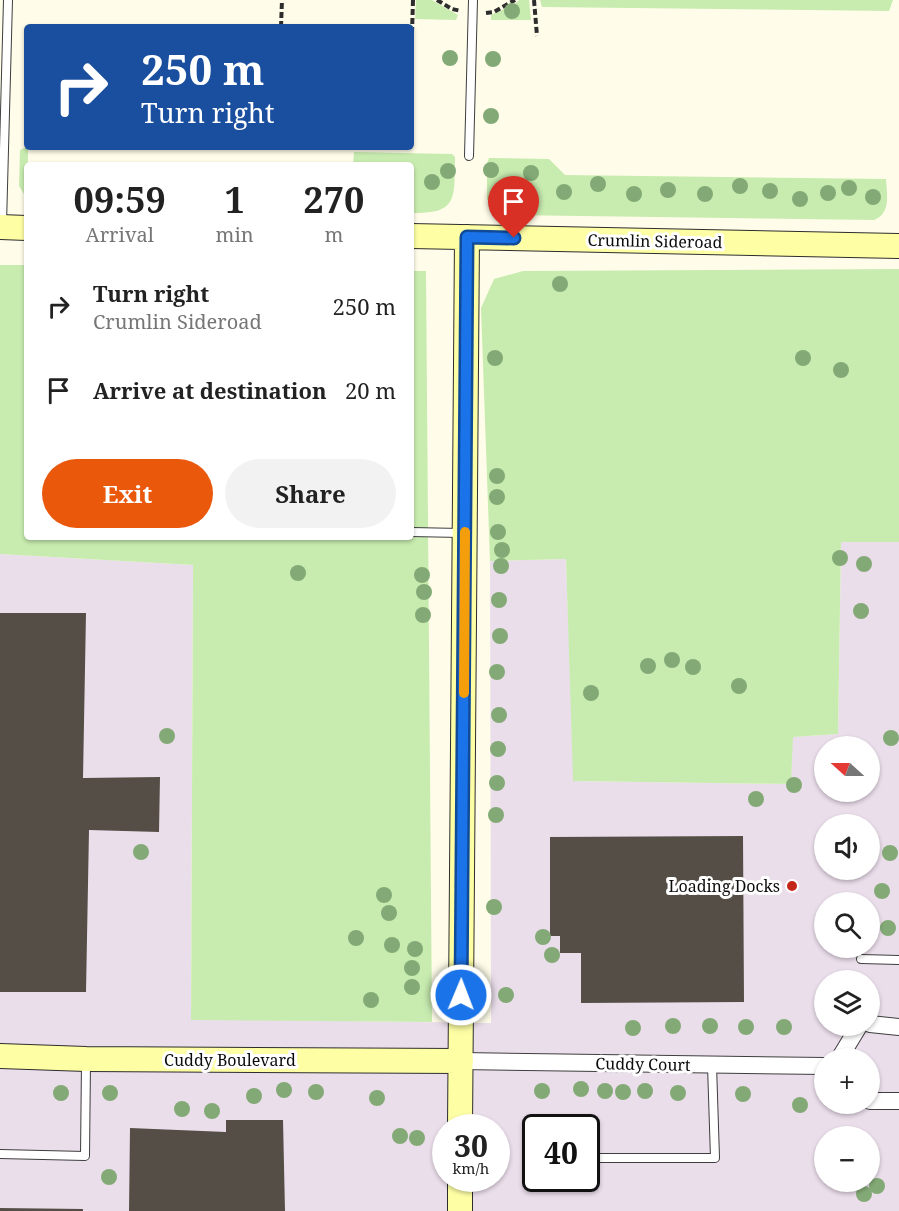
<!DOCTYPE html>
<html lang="en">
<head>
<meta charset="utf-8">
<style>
	:root { --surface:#fff; --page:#f2f2f2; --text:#222; --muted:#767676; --accent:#ea580c }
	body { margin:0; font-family:"Noto Serif",serif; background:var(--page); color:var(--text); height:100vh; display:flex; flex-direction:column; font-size:22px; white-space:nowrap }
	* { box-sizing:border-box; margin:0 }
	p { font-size:20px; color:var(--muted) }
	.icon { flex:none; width:33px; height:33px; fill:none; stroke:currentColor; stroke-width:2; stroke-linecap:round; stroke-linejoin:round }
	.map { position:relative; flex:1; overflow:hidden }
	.panel { position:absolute; left:24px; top:162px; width:390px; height:378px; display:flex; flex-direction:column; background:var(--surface); border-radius:6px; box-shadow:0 2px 4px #0004 }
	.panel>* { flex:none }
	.guide { position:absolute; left:24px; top:24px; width:390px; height:126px; border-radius:6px; box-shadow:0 2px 4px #0004; background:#1a4fa0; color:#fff; overflow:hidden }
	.needle { width:39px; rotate:291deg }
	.tools { position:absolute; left:814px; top:736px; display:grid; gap:12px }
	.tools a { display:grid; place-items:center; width:66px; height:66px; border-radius:50%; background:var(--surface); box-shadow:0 2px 4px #0004; font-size:30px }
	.speed { position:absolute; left:432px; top:1114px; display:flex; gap:12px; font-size:30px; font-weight:700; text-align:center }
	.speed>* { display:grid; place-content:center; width:78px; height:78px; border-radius:50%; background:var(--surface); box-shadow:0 2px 4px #0004; line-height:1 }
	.speed small { font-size:15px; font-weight:400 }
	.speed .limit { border:3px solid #111; border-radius:9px; background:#fff; color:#111 }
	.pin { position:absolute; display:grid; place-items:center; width:51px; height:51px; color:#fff; margin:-62px -26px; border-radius:50% 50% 50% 0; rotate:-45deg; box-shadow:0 0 6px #0007 }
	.pin .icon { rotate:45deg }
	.me { position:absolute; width:66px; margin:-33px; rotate:1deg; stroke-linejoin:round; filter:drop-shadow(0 0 4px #0008) }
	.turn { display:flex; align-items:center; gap:21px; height:126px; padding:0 18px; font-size:27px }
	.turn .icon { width:78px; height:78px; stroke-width:2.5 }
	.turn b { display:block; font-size:42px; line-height:51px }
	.eta { display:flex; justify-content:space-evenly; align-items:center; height:102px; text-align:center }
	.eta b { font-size:36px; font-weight:700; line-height:42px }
	.primary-button { display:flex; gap:12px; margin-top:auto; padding:12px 18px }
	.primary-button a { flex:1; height:69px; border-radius:36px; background:var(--accent); color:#fff; font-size:24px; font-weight:700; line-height:69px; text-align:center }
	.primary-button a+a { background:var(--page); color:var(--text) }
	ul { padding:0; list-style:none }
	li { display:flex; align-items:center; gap:18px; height:84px; padding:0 18px }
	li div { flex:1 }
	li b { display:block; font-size:22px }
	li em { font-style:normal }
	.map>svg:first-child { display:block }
	.industrial { fill:#ebdeeb; fill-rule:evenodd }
	.green { fill:#c8ecb0 }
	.building { fill:#544e47 }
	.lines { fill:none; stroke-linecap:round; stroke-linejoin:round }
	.lane-casing { stroke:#3e3e3e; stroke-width:10 }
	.street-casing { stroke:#3e3e3e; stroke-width:18 }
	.secondary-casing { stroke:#2d2d2d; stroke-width:26 }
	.path { stroke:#2d2d2d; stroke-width:4; stroke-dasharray:6 3; stroke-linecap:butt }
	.lane { stroke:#fff; stroke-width:8 }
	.street { stroke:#fff; stroke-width:16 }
	.secondary { stroke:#feffa4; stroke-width:24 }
	.tree { fill:#83aa76 }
	.route-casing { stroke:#114b97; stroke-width:15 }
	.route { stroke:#1a73e8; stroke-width:10 }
	.slow { stroke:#f59e0b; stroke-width:10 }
	.poi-dot { fill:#c4271a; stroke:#fff; stroke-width:2 }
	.labels { text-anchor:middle; stroke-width:6; stroke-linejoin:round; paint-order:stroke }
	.street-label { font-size:16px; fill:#0b0b0b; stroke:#fff }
	.poi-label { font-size:16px; fill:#0b0b0b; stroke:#fff; text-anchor:end }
</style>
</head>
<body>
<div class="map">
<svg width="899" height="1211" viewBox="0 0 899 1211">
	<rect width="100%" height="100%" fill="#fffde9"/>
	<!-- industrial -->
	<path class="industrial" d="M841 542H899V1211H0V554L193 565 191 1019 491 1023 490 561 566 559 574 781 791 784 792 737 838 734ZM825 747H870V792H825ZM825 825H870V870H825ZM825 903H870V948H825ZM825 981H870V1026H825ZM825 1059H870V1104H825ZM446 1128H496V1179H446ZM536 1128H586V1179H536ZM825 1137H870V1182H825Z"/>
	<!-- green -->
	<path class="green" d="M416 0H432L458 15 456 20 415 19Z
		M519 0H529L531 20H491V15L515 4Z
		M540 0H893L889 11 542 7Z
		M26 147 28 149V164L53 165H27V199L19 186 20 150Z
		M354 152 452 154 455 157C454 198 459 214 411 213V165H353Z
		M489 158 549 159 565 175 886 179C887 195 891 213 874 220L504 215 487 199V163Z
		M0 265H27V537H411V271H426L432 1022 191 1020 193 565 0 554Z
		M899 269V542H841L838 734 793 737 791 784 573 781 566 559 490 561 481 308 494 279 523 271Z"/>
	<!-- building -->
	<path class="building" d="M0 613H86L83 778 160 777 159 832 89 830 86 992H0Z
		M743 836 744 1002 581 1003V953H560V936H550V837Z
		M226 1120H283L285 1211H129L130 1128 226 1132Z
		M0 1208 83 1209V1211H0Z"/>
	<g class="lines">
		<!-- lane casing -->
		<g class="lane-casing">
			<path id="lane" d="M469 156 473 0
				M2 224 8 0
				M411 532 461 533
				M861 959 899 960
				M0 1154 85 1156 86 1062
				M586 1158H715L712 1065
				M527 1159H536"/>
		</g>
		<!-- street casing -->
		<g class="street-casing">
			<path id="street" d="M870 1024 899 1027
				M839 1059 859 1026
				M461 1061 825 1066
				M870 1101H899"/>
		</g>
		<!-- secondary casing -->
		<g class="secondary-casing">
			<path id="secondary" d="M0 227 27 228
				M411 236 899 246
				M0 1056 86 1059 461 1061
				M460 1128 467 237
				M460 1211V1179"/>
		</g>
		<!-- path -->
		<path class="path" d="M437 0 452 9 461 11
			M534 0 537 36
			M486 13 494 12 515 0
			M281 27 282 0
			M412 33 413 0"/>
		<!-- lane -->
		<use href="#lane" class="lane"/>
		<!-- street -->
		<use href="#street" class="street"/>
		<!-- secondary -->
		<use href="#secondary" class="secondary"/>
	</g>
	<!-- trees -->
	<g class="tree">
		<circle cx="512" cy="11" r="8"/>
		<circle cx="450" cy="58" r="8"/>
		<circle cx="493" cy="59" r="8"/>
		<circle cx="491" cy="116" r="8"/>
		<circle cx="491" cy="170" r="8"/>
		<circle cx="448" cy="171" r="8"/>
		<circle cx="531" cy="173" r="8"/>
		<circle cx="432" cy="182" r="8"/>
		<circle cx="598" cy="184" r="8"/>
		<circle cx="740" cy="186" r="8"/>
		<circle cx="849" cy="188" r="8"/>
		<circle cx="668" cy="190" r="8"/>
		<circle cx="770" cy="191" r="8"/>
		<circle cx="564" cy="192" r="8"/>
		<circle cx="828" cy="193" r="8"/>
		<circle cx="634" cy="194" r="8"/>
		<circle cx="705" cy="194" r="8"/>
		<circle cx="873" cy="197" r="8"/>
		<circle cx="800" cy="199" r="8"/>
		<circle cx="560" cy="284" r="8"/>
		<circle cx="495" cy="358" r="8"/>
		<circle cx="803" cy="358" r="8"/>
		<circle cx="841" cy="370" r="8"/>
		<circle cx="497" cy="476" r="8"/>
		<circle cx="497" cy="497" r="8"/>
		<circle cx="498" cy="532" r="8"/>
		<circle cx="502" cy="550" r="8"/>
		<circle cx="840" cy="558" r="8"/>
		<circle cx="864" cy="564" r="8"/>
		<circle cx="501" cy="566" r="8"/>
		<circle cx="298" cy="573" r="8"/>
		<circle cx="422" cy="575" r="8"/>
		<circle cx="424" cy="592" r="8"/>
		<circle cx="499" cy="600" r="8"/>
		<circle cx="861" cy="611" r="8"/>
		<circle cx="423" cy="615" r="8"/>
		<circle cx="500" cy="636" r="8"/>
		<circle cx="672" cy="660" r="8"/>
		<circle cx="648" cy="666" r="8"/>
		<circle cx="693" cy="667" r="8"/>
		<circle cx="497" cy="672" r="8"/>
		<circle cx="739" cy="686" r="8"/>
		<circle cx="591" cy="693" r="8"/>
		<circle cx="499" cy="715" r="8"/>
		<circle cx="167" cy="736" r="8"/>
		<circle cx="891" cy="738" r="8"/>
		<circle cx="498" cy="749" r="8"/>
		<circle cx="497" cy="783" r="8"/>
		<circle cx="794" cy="785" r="8"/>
		<circle cx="756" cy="799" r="8"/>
		<circle cx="496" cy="815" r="8"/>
		<circle cx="141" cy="852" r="8"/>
		<circle cx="890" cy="853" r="8"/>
		<circle cx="882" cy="891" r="8"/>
		<circle cx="384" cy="895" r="8"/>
		<circle cx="494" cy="907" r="8"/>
		<circle cx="389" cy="913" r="8"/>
		<circle cx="888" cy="928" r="8"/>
		<circle cx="543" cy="937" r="8"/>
		<circle cx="356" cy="938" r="8"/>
		<circle cx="392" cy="945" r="8"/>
		<circle cx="415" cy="949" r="8"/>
		<circle cx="552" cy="955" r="8"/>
		<circle cx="412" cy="968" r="8"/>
		<circle cx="412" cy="987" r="8"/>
		<circle cx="506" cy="995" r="8"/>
		<circle cx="371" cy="1000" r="8"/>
		<circle cx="673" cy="1026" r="8"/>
		<circle cx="710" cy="1026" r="8"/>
		<circle cx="746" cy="1027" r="8"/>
		<circle cx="784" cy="1027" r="8"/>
		<circle cx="633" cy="1028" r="8"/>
		<circle cx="581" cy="1089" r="8"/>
		<circle cx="284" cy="1090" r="8"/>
		<circle cx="542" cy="1091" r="8"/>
		<circle cx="605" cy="1091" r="8"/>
		<circle cx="645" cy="1091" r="8"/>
		<circle cx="316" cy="1092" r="8"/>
		<circle cx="623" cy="1092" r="8"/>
		<circle cx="61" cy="1093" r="8"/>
		<circle cx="110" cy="1093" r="8"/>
		<circle cx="678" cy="1093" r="8"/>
		<circle cx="743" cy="1094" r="8"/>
		<circle cx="254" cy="1096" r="8"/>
		<circle cx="377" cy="1098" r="8"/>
		<circle cx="800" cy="1105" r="8"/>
		<circle cx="182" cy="1109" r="8"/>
		<circle cx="212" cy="1111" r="8"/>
		<circle cx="400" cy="1136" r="8"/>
		<circle cx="417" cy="1138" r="8"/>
		<circle cx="109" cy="1177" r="8"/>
		<circle cx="877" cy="1186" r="8"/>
		<circle cx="864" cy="1194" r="8"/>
	</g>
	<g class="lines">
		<!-- route casing -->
		<g class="route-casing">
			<path id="route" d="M461 995 467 237 514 238"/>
		</g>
		<!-- route -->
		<use href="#route" class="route"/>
		<!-- slow -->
		<path class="slow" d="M464 693 465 532"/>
	</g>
	<!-- markers -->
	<circle class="poi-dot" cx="792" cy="886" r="6"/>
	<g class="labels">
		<!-- street labels -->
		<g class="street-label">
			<text transform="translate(655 241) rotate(1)" y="6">Crumlin Sideroad</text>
			<text x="230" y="1066">Cuddy Boulevard</text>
			<text transform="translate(643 1064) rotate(1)" y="6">Cuddy Court</text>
		</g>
		<!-- poi labels -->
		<g class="poi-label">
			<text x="780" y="892">Loading Docks</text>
		</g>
	</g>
</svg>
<div class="tools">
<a><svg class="needle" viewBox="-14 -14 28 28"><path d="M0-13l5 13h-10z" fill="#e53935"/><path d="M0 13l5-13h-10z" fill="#767676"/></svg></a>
<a><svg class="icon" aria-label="sound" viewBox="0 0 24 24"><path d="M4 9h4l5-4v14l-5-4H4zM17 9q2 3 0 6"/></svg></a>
<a><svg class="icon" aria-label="search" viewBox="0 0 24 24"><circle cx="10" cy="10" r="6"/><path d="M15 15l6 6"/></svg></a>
<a><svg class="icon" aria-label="layers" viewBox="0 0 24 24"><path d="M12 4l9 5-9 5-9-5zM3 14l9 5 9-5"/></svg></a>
<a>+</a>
<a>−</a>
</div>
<div class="speed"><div>30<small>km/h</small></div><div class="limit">40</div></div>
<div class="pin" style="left:514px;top:238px;background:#d93025"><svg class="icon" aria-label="arrive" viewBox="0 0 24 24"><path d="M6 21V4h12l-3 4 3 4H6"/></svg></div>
<svg class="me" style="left:461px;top:995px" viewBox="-20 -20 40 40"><circle r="17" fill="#1a73e8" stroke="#fff" stroke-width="3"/><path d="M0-11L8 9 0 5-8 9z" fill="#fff"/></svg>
<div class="guide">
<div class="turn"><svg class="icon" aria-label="right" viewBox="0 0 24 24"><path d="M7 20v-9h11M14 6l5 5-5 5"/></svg><div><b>250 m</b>Turn right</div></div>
</div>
<section class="panel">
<div class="eta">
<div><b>09:59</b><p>Arrival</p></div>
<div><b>1</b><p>min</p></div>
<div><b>270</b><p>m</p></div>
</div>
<ul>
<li><svg class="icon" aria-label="right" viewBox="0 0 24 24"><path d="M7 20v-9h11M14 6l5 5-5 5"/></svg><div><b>Turn right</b><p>Crumlin Sideroad</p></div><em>250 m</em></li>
<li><svg class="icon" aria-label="arrive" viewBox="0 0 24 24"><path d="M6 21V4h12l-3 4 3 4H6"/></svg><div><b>Arrive at destination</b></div><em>20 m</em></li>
</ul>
<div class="primary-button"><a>Exit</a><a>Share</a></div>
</section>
</div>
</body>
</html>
